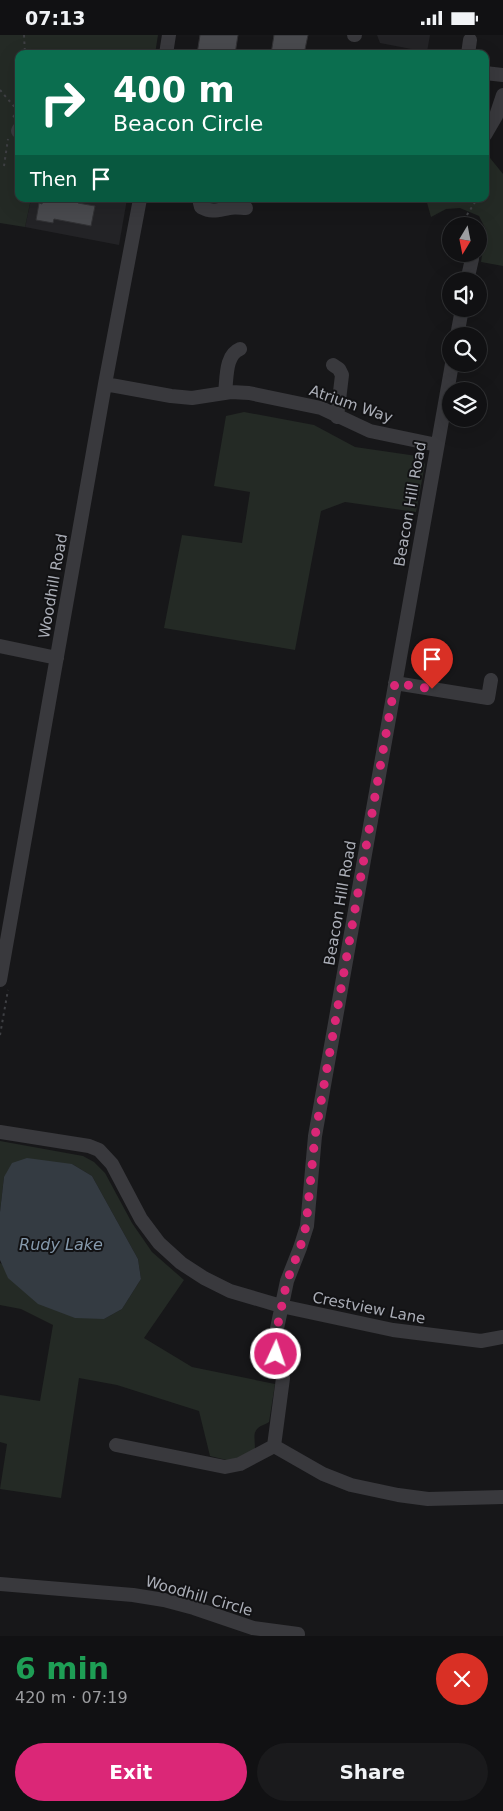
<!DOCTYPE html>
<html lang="en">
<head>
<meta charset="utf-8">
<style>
	:root { --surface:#111113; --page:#1a1a1c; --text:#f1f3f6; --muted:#9c9da0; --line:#303133; --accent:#db2777 }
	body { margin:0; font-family:"DejaVu Sans",sans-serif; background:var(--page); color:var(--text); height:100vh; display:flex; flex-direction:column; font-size:19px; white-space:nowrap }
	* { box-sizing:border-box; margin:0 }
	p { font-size:16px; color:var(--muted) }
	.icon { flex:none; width:28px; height:28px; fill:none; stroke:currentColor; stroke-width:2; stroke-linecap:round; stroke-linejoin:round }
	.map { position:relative; height:1601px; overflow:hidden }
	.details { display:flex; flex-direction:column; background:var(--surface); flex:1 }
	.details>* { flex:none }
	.top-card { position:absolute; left:15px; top:15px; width:474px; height:152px; border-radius:10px; box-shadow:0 5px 20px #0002,0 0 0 1px var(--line); background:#0b6e4f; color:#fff; overflow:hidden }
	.needle { width:32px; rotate:190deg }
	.buttons { position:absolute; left:442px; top:182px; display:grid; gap:10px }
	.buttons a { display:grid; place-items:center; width:45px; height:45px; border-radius:50%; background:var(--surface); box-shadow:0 5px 20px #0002,0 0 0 1px var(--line); font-size:25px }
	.pin { position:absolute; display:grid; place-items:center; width:42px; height:42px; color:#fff; margin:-51px -21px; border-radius:50% 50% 50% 0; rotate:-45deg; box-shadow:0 0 5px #0007 }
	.pin .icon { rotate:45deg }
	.me { position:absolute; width:55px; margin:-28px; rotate:3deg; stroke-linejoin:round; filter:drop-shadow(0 0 4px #0008) }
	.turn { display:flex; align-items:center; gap:18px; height:105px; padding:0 15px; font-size:22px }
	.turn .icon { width:65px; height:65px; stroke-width:2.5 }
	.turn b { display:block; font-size:35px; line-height:42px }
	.then { display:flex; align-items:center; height:48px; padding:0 15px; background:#0003; gap:10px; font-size:19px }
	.round { display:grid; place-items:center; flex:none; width:52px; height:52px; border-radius:26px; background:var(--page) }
	.headline { display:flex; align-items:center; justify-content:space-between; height:85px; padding:0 15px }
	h1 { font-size:30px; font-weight:700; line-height:38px; color:#1e9e55 }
	.primary-button { display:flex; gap:10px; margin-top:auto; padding:10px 15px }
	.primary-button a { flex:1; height:58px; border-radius:30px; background:var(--accent); color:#fff; font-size:20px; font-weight:700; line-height:58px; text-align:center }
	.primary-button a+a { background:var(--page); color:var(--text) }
	.status { display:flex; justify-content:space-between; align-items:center; height:35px; padding:0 25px; background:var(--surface); direction:ltr }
	.status svg { height:14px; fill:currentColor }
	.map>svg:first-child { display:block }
	.built { fill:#232326 }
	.green { fill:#242a25 }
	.water { fill:#343b42 }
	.building { fill:#494a4e; stroke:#313134 }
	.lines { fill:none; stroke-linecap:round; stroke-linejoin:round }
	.path { stroke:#3f4044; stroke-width:2; stroke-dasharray:2.5 4; stroke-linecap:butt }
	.minor { stroke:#39393d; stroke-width:14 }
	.route { stroke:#db2777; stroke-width:9; stroke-dasharray:0 16.2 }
	.labels { text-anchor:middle; stroke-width:4; stroke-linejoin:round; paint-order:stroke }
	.street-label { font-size:15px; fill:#abaeb7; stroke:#121214 }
	.water-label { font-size:16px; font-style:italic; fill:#869aad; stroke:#121214 }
</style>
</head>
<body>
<div class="status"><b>07:13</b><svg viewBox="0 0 49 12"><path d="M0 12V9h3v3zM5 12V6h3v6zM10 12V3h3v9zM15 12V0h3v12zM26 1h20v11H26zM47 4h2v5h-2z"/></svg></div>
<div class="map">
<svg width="503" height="1601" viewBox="0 0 503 1601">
	<rect width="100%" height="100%" fill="#171719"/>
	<!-- built -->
	<path class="built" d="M377 0H430L427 17 380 8Z
		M31 164H127L119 210 25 192Z"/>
	<!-- green -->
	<path class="green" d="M0 0H158L155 19H19V164H31L25 192 0 188Z
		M486 118 503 139V231L481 227 486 195 479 181 460 173 446 174 431 182 426 164H485Z
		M244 377 314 390 355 412 417 421 425 429 416 477 345 467 321 476 295 615 164 593 182 500 242 508 250 457 214 451 226 381Z
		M0 1106 83 1121 94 1127 105 1138 132 1188 152 1217 184 1245 144 1303 192 1332 275 1349 269 1387C265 1390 261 1390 258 1393 251 1399 257 1409 254 1417L231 1426 210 1421 199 1376 117 1350 79 1343 61 1463 0 1454 7 1409 0 1407V1360L40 1366 53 1290 21 1274 0 1270V1225V1228L104 1284 122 1274 141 1244 138 1224 92 1141 72 1129 4 1142 0 1177Z"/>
	<!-- water -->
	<path class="water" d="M27 1123 72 1129 92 1141 138 1224 141 1244 122 1274 104 1284 75 1283 38 1269 8 1243 0 1225V1177L4 1142 12 1128Z"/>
	<!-- building -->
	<path class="building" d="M200 0H238L235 19H197Z
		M274 0H308L304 19H271Z
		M43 164H79L78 168 95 171 91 191 54 184 53 188 36 185 39 168 42 169Z"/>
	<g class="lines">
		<!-- path -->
		<path class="path" d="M24 0 25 19
			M0 55 18 76
			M13 82 19 75
			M4 131 8 104
			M460 191 477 164
			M0 1000 8 955"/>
		<!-- minor -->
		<path class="minor" d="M354 0H355
			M166 19 169 0
			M468 19 470 5
			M485 38 503 40
			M18 96 19 94
			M485 100 496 81 503 60
			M199 164 201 172C212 178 218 175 229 173 235 172 241 173 246 173
			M467 246 472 224 471 219
			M457 301 462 274
			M333 330 339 334 342 340 337 382
			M105 349 171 361 192 363 231 357 249 358 321 373 370 396 437 410
			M225 358C227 343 225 320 240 314
			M0 611 57 623
			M395 648 488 663 491 645
			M0 945 105 349 140 164
			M0 1097 89 1111 99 1115 112 1129 141 1184 159 1208 181 1228 204 1243 230 1256 281 1271 393 1295 481 1306 503 1302
			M116 1410 225 1432 240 1429 274 1411 323 1439 351 1450 398 1460 428 1464 503 1462
			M274 1411 283 1343 276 1319 275 1303 287 1246 300 1213 307 1191 315 1101 452 329
			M0 1549 133 1560 164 1565 194 1573 253 1593 298 1599"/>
	</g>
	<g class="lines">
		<!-- route -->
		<path class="route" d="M276 1319 275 1303 287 1246 300 1213 306 1191 315 1101 395 648 432 654"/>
	</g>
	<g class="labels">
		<!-- street labels -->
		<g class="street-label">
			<text transform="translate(351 369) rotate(19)" y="5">Atrium Way</text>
			<text transform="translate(410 469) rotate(-80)" y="5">Beacon Hill Road</text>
			<text transform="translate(53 551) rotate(-80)" y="5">Woodhill Road</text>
			<text transform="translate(340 868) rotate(-80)" y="5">Beacon Hill Road</text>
			<text transform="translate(369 1273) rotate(11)" y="5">Crestview Lane</text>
			<text transform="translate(199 1561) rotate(16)" y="5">Woodhill Circle</text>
		</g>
		<!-- water labels -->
		<g class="water-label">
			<text x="61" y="1215">Rudy Lake</text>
		</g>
	</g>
</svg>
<div class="buttons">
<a><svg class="needle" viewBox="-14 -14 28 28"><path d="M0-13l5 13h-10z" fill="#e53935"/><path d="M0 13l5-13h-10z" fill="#9c9da0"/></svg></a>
<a><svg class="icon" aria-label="sound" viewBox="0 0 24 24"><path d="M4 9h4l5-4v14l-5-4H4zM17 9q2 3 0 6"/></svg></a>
<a><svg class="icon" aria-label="search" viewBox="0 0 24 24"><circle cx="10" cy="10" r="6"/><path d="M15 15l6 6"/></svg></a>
<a><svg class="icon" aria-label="layers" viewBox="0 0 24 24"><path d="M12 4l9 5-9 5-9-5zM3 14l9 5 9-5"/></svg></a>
</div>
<div class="pin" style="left:432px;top:654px;background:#d93025"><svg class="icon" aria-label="arrive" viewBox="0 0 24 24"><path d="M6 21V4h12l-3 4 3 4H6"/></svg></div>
<svg class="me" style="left:276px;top:1319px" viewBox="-20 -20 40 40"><circle r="17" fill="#db2777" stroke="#fff" stroke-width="3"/><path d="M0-11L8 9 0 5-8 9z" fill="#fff"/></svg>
<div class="top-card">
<div class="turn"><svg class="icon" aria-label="right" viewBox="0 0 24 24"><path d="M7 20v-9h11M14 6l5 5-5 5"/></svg><div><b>400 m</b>Beacon Circle</div></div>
<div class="then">Then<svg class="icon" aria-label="arrive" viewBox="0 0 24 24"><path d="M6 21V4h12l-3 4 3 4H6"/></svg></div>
</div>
</div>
<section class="details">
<div class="headline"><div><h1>6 min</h1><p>420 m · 07:19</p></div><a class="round" style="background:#d93025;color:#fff"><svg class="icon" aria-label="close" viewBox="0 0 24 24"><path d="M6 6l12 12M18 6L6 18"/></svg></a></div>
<div class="primary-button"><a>Exit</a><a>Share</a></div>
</section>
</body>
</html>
